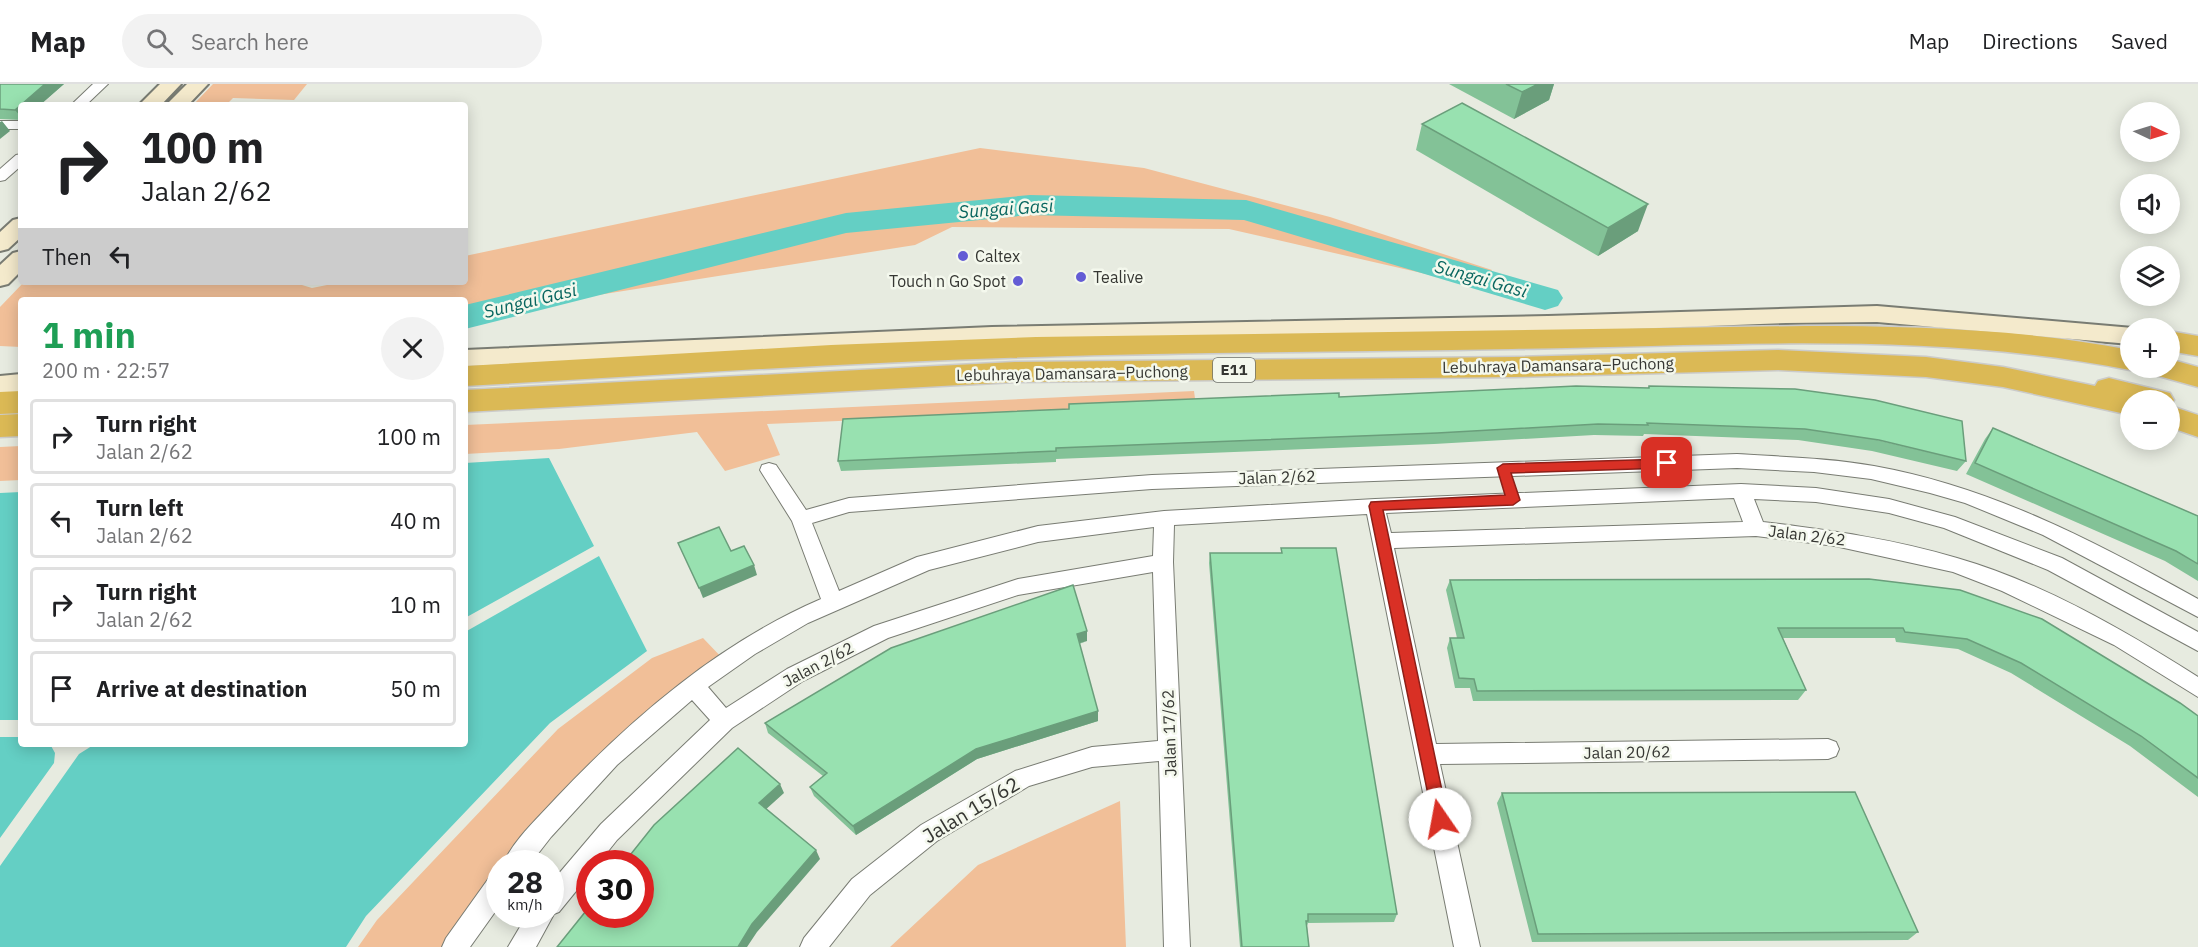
<!DOCTYPE html>
<html lang="en">
<head>
<meta charset="utf-8">
<style>
	:root { --surface:#fff; --page:#f2f2f2; --text:#202124; --muted:#757577; --line:#e0e0e0 }
	body { margin:0; font-family:"IBM Plex Sans",sans-serif; background:var(--page); color:var(--text); height:100vh; display:flex; flex-direction:column; font-size:22px; white-space:nowrap }
	* { box-sizing:border-box; margin:0 }
	p { font-size:20px; color:var(--muted) }
	.icon { flex:none; width:33px; height:33px; fill:none; stroke:currentColor; stroke-width:2; stroke-linecap:round; stroke-linejoin:round }
	.map { position:relative; flex:1; overflow:hidden }
	.sheet { position:absolute; left:18px; top:213px; width:450px; height:450px; display:flex; flex-direction:column; background:var(--surface); border-radius:6px; box-shadow:0 3px 15px #0003 }
	.sheet>* { flex:none }
	.banner { position:absolute; left:18px; top:18px; width:450px; height:183px; border-radius:6px; box-shadow:0 3px 15px #0003; background:#fff; color:var(--text); overflow:hidden }
	.needle { width:39px; rotate:94deg }
	.buttons { position:absolute; left:2120px; top:18px; display:grid; gap:12px }
	.buttons a { display:grid; place-items:center; width:60px; height:60px; border-radius:50%; background:var(--surface); box-shadow:0 3px 15px #0003; font-size:30px }
	.speed { position:absolute; left:486px; top:766px; display:flex; gap:12px; font-size:30px; font-weight:700; text-align:center }
	.speed>* { display:grid; place-content:center; width:78px; height:78px; border-radius:50%; background:var(--surface); box-shadow:0 3px 15px #0003; line-height:1 }
	.speed small { font-size:15px; font-weight:400 }
	.speed .limit { border:9px solid #d22; background:#fff; color:#111 }
	.pin { position:absolute; display:grid; place-items:center; width:51px; height:51px; color:#fff; margin:-26px; border-radius:12px; box-shadow:0 3px 9px #0006 }
	.me { position:absolute; width:66px; margin:-33px; rotate:348deg; stroke-linejoin:round; filter:drop-shadow(0 0 4px #0008) }
	.turn { display:flex; align-items:center; gap:21px; height:126px; padding:0 24px; font-size:27px }
	.turn .icon { width:78px; height:78px; stroke-width:2.5 }
	.turn b { display:block; font-size:42px; line-height:51px }
	.then { display:flex; align-items:center; height:57px; padding:0 24px; background:#0003; gap:12px; font-size:22px }
	.round { display:grid; place-items:center; flex:none; width:63px; height:63px; border-radius:32px; background:var(--page) }
	.summary { display:flex; align-items:center; justify-content:space-between; height:102px; padding:0 24px }
	h1 { font-size:36px; font-weight:800; line-height:45px; color:#1e9e55 }
	ul { padding:0; list-style:none }
	li { display:flex; align-items:center; gap:18px; height:75px; margin:0 12px 9px; padding:0 12px; border:3px solid var(--line); border-radius:6px }
	li div { flex:1 }
	li b { display:block; font-size:22px }
	li em { font-style:normal }
	header { display:flex; align-items:center; gap:36px; box-sizing:border-box; height:84px; padding:0 30px; background:var(--surface); border-bottom:2px solid var(--line) }
	header strong { font-size:28px }
	nav { display:flex; gap:33px; margin-inline-start:auto; font-size:21px }
	.search { width:420px; height:54px; background:var(--page); display:flex; align-items:center; gap:15px; box-sizing:border-box; padding:0 21px; border-radius:33px; color:var(--muted); font-size:22px }
	.map>svg:first-child { display:block }
	.green { fill:#f1bf98 }
	.water { fill:#64cfc4 }
	.lines { fill:none; stroke-linecap:round; stroke-linejoin:round }
	.river { fill:#64cfc4; fill-rule:evenodd }
	.street-casing { stroke:#797c73; stroke-width:2 }
	.secondary-casing { stroke:#797c73; stroke-width:4 }
	.highway-casing { stroke:#cbcbca; stroke-width:3 }
	.street { fill:#fff; fill-rule:evenodd }
	.secondary { fill:#f4eacc; fill-rule:evenodd }
	.highway { fill:#dbb955; fill-rule:evenodd }
	.wall { fill:#83c297 }
	.shaded-wall { fill:#6a9e7b }
	.building { fill:#98e1b0; stroke:#6a9e7b; stroke-width:1.5 }
	.route { fill:#d93025; stroke:#8d1f18; stroke-width:1.5 }
	.poi-dot { fill:#645cd5; stroke:#f4f8ed; stroke-width:2 }
	.labels { text-anchor:middle; stroke-width:5; stroke-linejoin:round; paint-order:stroke }
	.shield { fill:#f4f8ed; stroke:#6f716b; stroke-width:1.5 }
	.shield-label { font-size:15px; font-weight:bold; fill:#363733 }
	.poi-label { font-size:16px; fill:#363733; stroke:#f4f8ed; text-anchor:start }
	.street-label { font-size:16px; fill:#363733; stroke:#f4f8ed }
	.water-label { font-size:18px; font-style:italic; fill:#08665f; stroke:#f4f8ed }
	.near-street-label { font-size:20px; fill:#363733; stroke:#f4f8ed }
</style>
</head>
<body>
<header>
<strong>Map</strong>
<div class="search"><svg class="icon" aria-label="search" viewBox="0 0 24 24"><circle cx="10" cy="10" r="6"/><path d="M15 15l6 6"/></svg>Search here</div>
<nav><a>Map</a><a>Directions</a><a>Saved</a></nav>
</header>
<div class="map">
<svg width="2198" height="863" viewBox="0 0 2198 863">
	<rect width="100%" height="100%" fill="#e7ebe0"/>
	<!-- green -->
	<path class="green" d="M213 0H307L294 16 233 14 226 21H193Z
		M980 64 1144 84 1330 133 1492 186 1483 203 1229 145 952 143 915 161 465 232V216H21V263L0 262V223L24 198H292L312 204 342 198H465V172Z
		M1194 307 1196 322 767 340 780 371 725 387 697 348 559 365 465 370V341Z
		M21 362V396L0 397V363Z
		M703 554 725 577 508 780H500L499 792 449 863H358L377 836 558 645 652 574Z
		M1120 717 1126 863H890L978 781Z"/>
	<!-- water -->
	<path class="water" d="M549 374 594 462 465 534V379Z
		M21 408V636H0V409Z
		M599 472 647 567 550 639 366 832 346 863H0V782L79 670 95 660H465V548Z
		M0 653H21V660H50L55 669 54 679 0 754Z"/>
	<g class="lines">
		<!-- river -->
		<path class="river" d="M1030 111 1246 116 1558 206 1563 214 1558 222 1545 226 1244 136 1030 131 846 149 465 245V221L846 129Z"/>
		<!-- street casing -->
		<g class="street-casing">
			<path id="street" d="M93 0H108L86 21H71Z
				M0 37H21V45H0Z
				M21 70V82L5 96 0 97V85L16 71Z
				M1737 370C1783 373 1829 374 1874 382 1991 403 2095 457 2198 515V533L2043 451 1965 419 1930 409 1871 395 1814 388 1737 384 1152 405 849 428 812 439 839 507 917 473 1038 442 1164 427 1375 415 1741 400 1816 404 1889 415 1955 433 2062 474 2198 548V567L2048 486 1944 444 1889 429 1816 418 1754 415 1763 438C1828 446 1894 455 1957 474 2041 498 2124 546 2198 593V613L2114 561 2002 507 1953 488 1835 462 1756 452 1394 464 1436 660 1828 655 1836 658 1839 665 1836 672 1828 675 1440 680 1480 863H1454L1367 430 1174 441 1173 478 1190 863H1164L1159 677 1092 683 1029 702 937 757 870 811 829 863H800L804 854 852 795 921 741 1015 687 1092 663 1158 657 1153 488 1018 511 888 554 803 597 732 644 617 756 598 780H590V790L559 828 554 830 536 863H508L527 831H550V800L601 740 710 636 692 616 617 681 551 753 530 780H503C514 755 539 733 557 713 633 633 719 559 821 515L792 437 760 386 762 381 769 379 776 381 806 426 849 414 1152 391ZM1734 414 1743 438 1391 449 1386 429ZM1154 443 1153 472 1018 495 874 542 787 585 726 624 708 603 755 570 808 539 929 486 1038 458Z
				M500 788V821L470 863H442L446 854 491 791Z"/>
		</g>
		<!-- secondary casing -->
		<g class="secondary-casing">
			<path id="secondary" d="M160 0H181L161 21H139Z
				M187 0H208L188 21H166Z
				M21 134V153L8 165 0 167V148L13 136Z
				M21 167V187L8 200 0 202V181L13 169Z
				M1877 222 2133 244H2130V260L1877 238 1786 239 1548 248 992 259 465 282V266L992 243 1548 232Z
				M21 290V308L0 310V292Z"/>
		</g>
		<!-- highway casing -->
		<g class="highway-casing">
			<path id="highway" d="M1806 242C1915 242 2023 245 2130 266V284H2138L2130 286C1930 246 1715 262 1512 265 1352 268 1193 268 1034 273 844 279 655 291 465 302V282L831 261 1036 253Z
				M2169 247 2198 252V272L2169 267Z
				M1778 266 1926 273 2003 283 2095 302 2098 297 2109 294 2170 309 2174 316 2171 322 2198 331V353L2169 343V316H2130V331L2003 303 1926 293 1778 286 1514 293 1015 298 465 328V306L1015 278 1514 273Z
				M2169 275 2198 283V303L2155 291 2151 284H2169Z
				M21 307V329L0 330V308Z
				M21 330V352L0 353V331Z"/>
		</g>
		<!-- street -->
		<use href="#street" class="street"/>
		<!-- secondary -->
		<use href="#secondary" class="secondary"/>
		<!-- highway -->
		<use href="#highway" class="highway"/>
	</g>
	<!-- wall -->
	<path class="wall" d="M0 0H64L40 21H21V36L0 35Z
		M1449 0H1554L1549 16 1514 35Z
		M1422 40 1638 147 1598 172 1416 66Z
		M1649 302 1966 377 1957 387 1872 367 1798 356 1644 350 1643 352 1594 351 1434 360 1056 375V378L841 387 838 377 1339 313 1648 304Z
		M1993 344 2198 432V497L2165 477 1966 390 1985 355Z
		M1281 464 1397 830 1394 838 1308 839 1307 842 1309 863H1240L1209 479 1210 469H1281Z
		M1869 495 2198 632V713L2130 662 2011 589 1958 565 1896 558 1895 554H1783L1806 606 1798 616 1473 617 1470 604H1455L1447 564 1450 554H1457L1446 506 1450 496Z
		M1087 557 1079 560 1098 637 977 675 856 751 814 712 810 703 823 692 768 649 765 639Z
		M1502 709 1918 848 1908 856 1532 858 1497 719Z"/>
	<!-- shaded-wall -->
	<path class="shaded-wall" d="M45 0H64L40 21H21V33L15 26Z
		M1538 0H1554L1549 16 1514 35 1522 8Z
		M2 37 10 47 0 55V38Z
		M1648 120 1638 147 1598 172 1608 144Z
		M754 481 757 491 703 514 699 504Z
		M1087 547V557L1077 560V550Z
		M1098 627V637L977 675 856 751 853 742 976 665Z
		M780 700 784 709 763 728 759 719Z
		M816 766 820 775 757 848 747 863H738L752 840Z"/>
	<!-- building -->
	<path class="building" d="M0 0H45L15 26 0 25Z
		M1506 0H1538L1522 8Z
		M1462 19 1648 120 1608 144 1422 40Z
		M1576 302 1649 304V302L1795 305 1875 316 1962 337 1966 377 1879 356 1805 345 1647 339 1648 341 1598 340 1437 349 1056 364V367L838 377 843 335 1069 325V320L1339 309V313Z
		M1993 344 2198 432V480L2176 467 1975 379Z
		M719 443 731 467 744 462 754 481 699 504 678 459Z
		M1281 464H1336L1397 830H1308V837H1306L1309 863H1242L1210 469H1282Z
		M1869 495 1960 506 2042 535 2180 619 2198 632V694L2141 652 2021 579 1967 555 1905 548 1903 544H1778L1806 606 1477 607 1474 595 1459 594 1450 554H1464L1450 496Z
		M1073 501 1087 547 1077 550 1098 627 976 665 853 742 810 703 827 689 765 639 891 564Z
		M738 664 780 700 759 719 816 766 752 840 738 863H557L590 822V831H640V780H623L654 741Z
		M1855 708 1918 848 1538 850 1502 709Z"/>
	<!-- route -->
	<path class="route" d="M1667 375 1673 379 1667 384 1511 389 1520 416 1513 421 1383 426 1448 735 1445 740 1440 742 1434 740 1369 422 1371 418 1505 411 1497 384 1503 380Z"/>
	<!-- markers -->
	<g class="poi-dot">
		<circle cx="963" cy="172" r="6"/>
		<circle cx="1081" cy="193" r="6"/>
		<circle cx="1018" cy="197" r="6"/>
	</g>
	<g class="labels">
		<!-- shield labels -->
		<rect class="shield" x="1213" y="274" width="42" height="24" rx="4.5"/>
		<g class="shield-label">
			<text x="1234" y="291">E11</text>
		</g>
		<!-- poi labels -->
		<g class="poi-label">
			<text x="975" y="178">Caltex</text>
			<text x="1093" y="199">Tealive</text>
			<text x="1006" y="203" text-anchor="end">Touch n Go Spot</text>
		</g>
		<!-- street labels -->
		<g class="street-label">
			<text transform="translate(1558 281) rotate(-1)" y="6">Lebuhraya Damansara–Puchong</text>
			<text transform="translate(1072 289) rotate(-1)" y="6">Lebuhraya Damansara–Puchong</text>
			<text transform="translate(1277 393) rotate(-2)" y="6">Jalan 2/62</text>
			<text transform="translate(1807 451) rotate(7)" y="6">Jalan 2/62</text>
			<text transform="translate(818 580) rotate(-28)" y="6">Jalan 2/62</text>
			<text transform="translate(1169 649) rotate(-92)" y="6">Jalan 17/62</text>
			<text transform="translate(1627 668) rotate(-1)" y="6">Jalan 20/62</text>
		</g>
		<!-- water labels -->
		<g class="water-label">
			<text transform="translate(1006 125) rotate(-4)" y="6">Sungai Gasi</text>
			<text transform="translate(1481 195) rotate(16)" y="6">Sungai Gasi</text>
			<text transform="translate(530 217) rotate(-14)" y="6">Sungai Gasi</text>
		</g>
		<!-- near-street labels -->
		<g class="near-street-label">
			<text transform="translate(971 726) rotate(-31)" y="7">Jalan 15/62</text>
		</g>
	</g>
</svg>
<div class="buttons">
<a><svg class="needle" viewBox="-14 -14 28 28"><path d="M0-13l5 13h-10z" fill="#e53935"/><path d="M0 13l5-13h-10z" fill="#757577"/></svg></a>
<a><svg class="icon" aria-label="sound" viewBox="0 0 24 24"><path d="M4 9h4l5-4v14l-5-4H4zM17 9q2 3 0 6"/></svg></a>
<a><svg class="icon" aria-label="layers" viewBox="0 0 24 24"><path d="M12 4l9 5-9 5-9-5zM3 14l9 5 9-5"/></svg></a>
<a>+</a>
<a>−</a>
</div>
<div class="speed"><div>28<small>km/h</small></div><div class="limit">30</div></div>
<div class="pin" style="left:1667px;top:379px;background:#d93025"><svg class="icon" aria-label="arrive" viewBox="0 0 24 24"><path d="M6 21V4h12l-3 4 3 4H6"/></svg></div>
<svg class="me" style="left:1440px;top:735px" viewBox="-20 -20 40 40"><circle r="19" fill="#fff"/><path d="M0-13L10 11 0 6-10 11z" fill="#d93025"/></svg>
<div class="banner">
<div class="turn"><svg class="icon" aria-label="right" viewBox="0 0 24 24"><path d="M7 20v-9h11M14 6l5 5-5 5"/></svg><div><b>100 m</b>Jalan 2/62</div></div>
<div class="then">Then<svg class="icon" aria-label="left" viewBox="0 0 24 24"><path d="M17 20v-9H6M10 6l-5 5 5 5"/></svg></div>
</div>
<section class="sheet">
<div class="summary"><div><h1>1 min</h1><p>200 m · 22:57</p></div><a class="round"><svg class="icon" aria-label="close" viewBox="0 0 24 24"><path d="M6 6l12 12M18 6L6 18"/></svg></a></div>
<ul>
<li><svg class="icon" aria-label="right" viewBox="0 0 24 24"><path d="M7 20v-9h11M14 6l5 5-5 5"/></svg><div><b>Turn right</b><p>Jalan 2/62</p></div><em>100 m</em></li>
<li><svg class="icon" aria-label="left" viewBox="0 0 24 24"><path d="M17 20v-9H6M10 6l-5 5 5 5"/></svg><div><b>Turn left</b><p>Jalan 2/62</p></div><em>40 m</em></li>
<li><svg class="icon" aria-label="right" viewBox="0 0 24 24"><path d="M7 20v-9h11M14 6l5 5-5 5"/></svg><div><b>Turn right</b><p>Jalan 2/62</p></div><em>10 m</em></li>
<li><svg class="icon" aria-label="arrive" viewBox="0 0 24 24"><path d="M6 21V4h12l-3 4 3 4H6"/></svg><div><b>Arrive at destination</b></div><em>50 m</em></li>
</ul>
</section>
</div>
</body>
</html>
